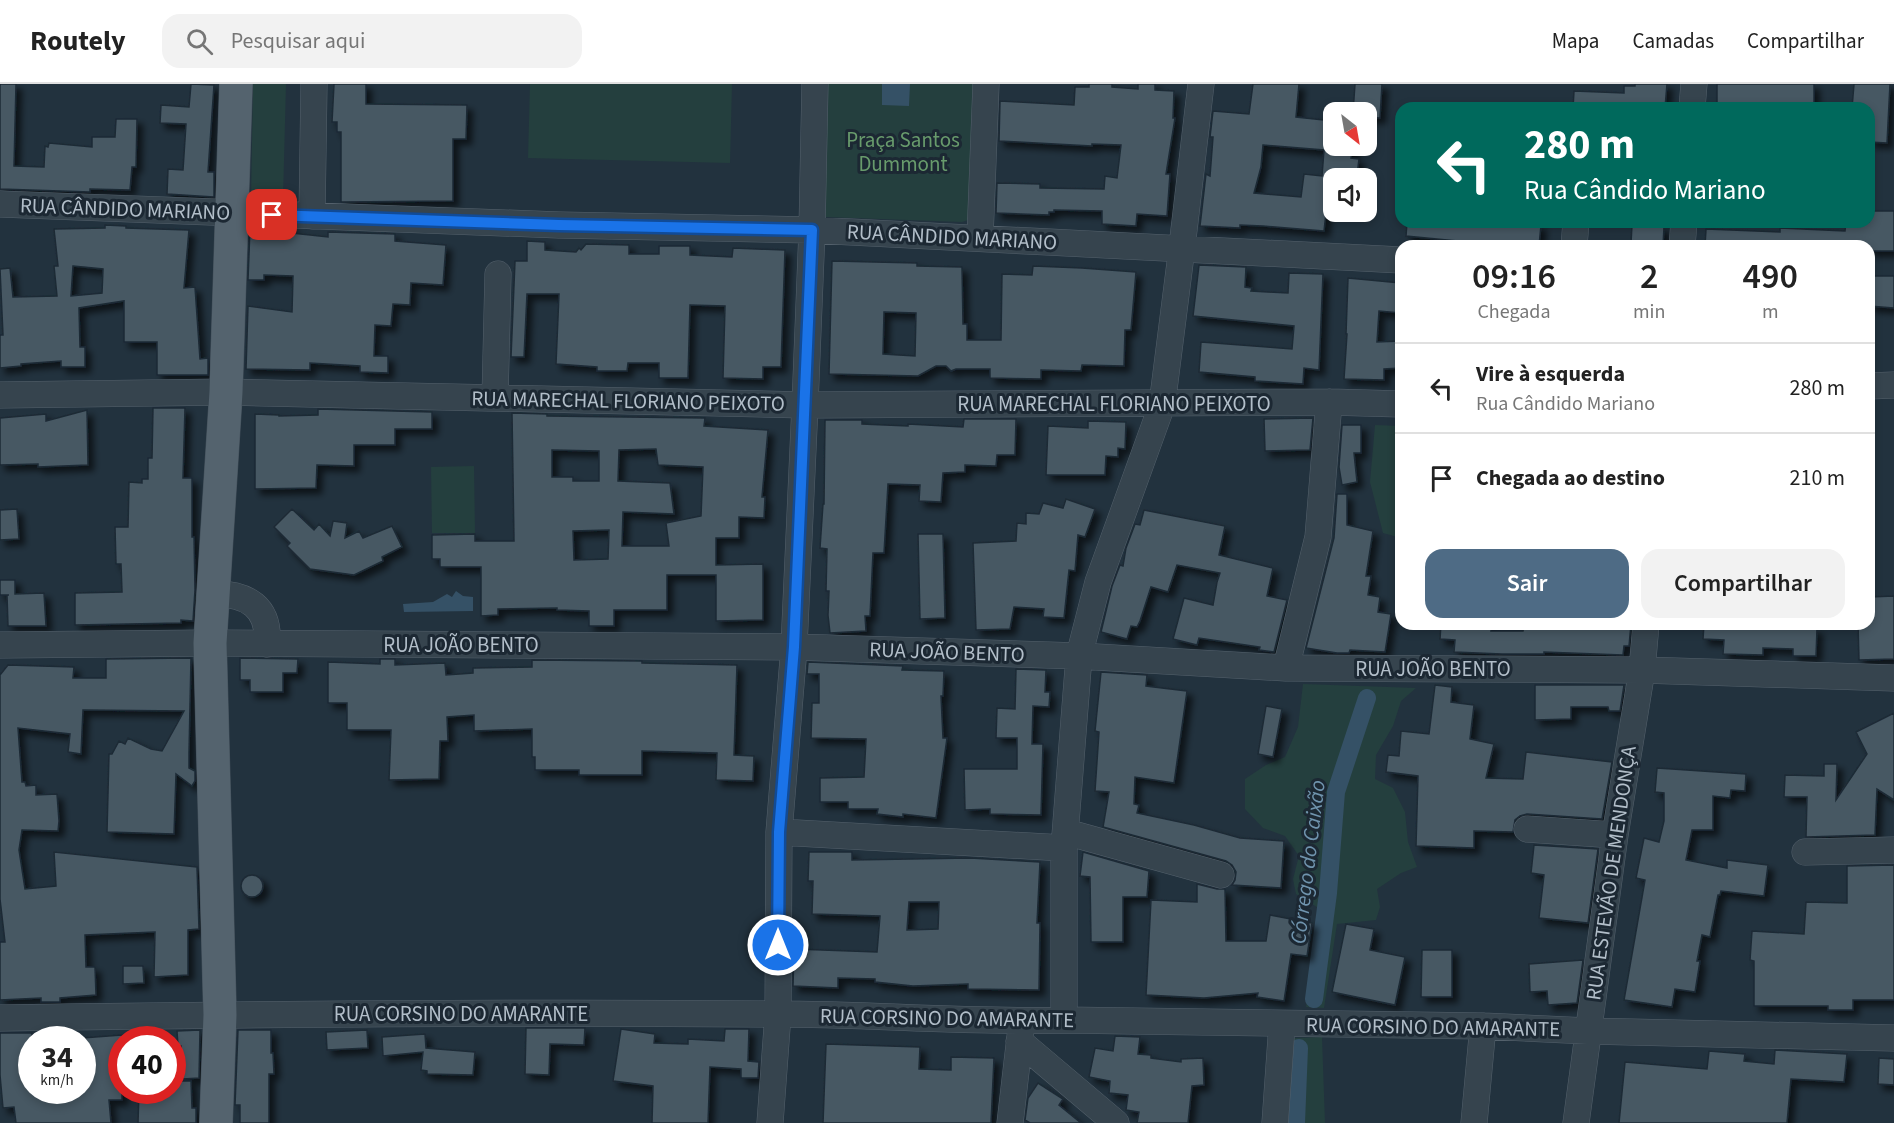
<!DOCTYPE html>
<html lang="pt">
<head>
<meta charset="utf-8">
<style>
	:root { --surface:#fff; --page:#f2f2f2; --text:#222; --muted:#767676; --line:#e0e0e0; --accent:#4e6b85 }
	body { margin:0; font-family:"Source Sans 3",sans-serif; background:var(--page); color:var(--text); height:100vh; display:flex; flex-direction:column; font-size:22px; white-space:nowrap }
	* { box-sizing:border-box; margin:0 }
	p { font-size:20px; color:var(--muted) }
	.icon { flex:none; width:33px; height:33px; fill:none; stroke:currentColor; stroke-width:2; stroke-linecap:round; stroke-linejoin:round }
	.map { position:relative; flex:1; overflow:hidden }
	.sheet { position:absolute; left:1395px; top:156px; width:480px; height:390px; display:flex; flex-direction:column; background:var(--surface); border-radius:18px; box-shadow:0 3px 9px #0003 }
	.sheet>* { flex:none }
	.hud { position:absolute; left:1395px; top:18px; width:480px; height:126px; border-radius:18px; box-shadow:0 3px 9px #0003; background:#00695c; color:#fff; overflow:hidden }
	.needle { width:39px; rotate:149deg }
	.fabs { position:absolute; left:1323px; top:18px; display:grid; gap:12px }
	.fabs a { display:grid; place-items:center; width:54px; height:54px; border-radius:12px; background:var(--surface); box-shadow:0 3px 9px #0003; font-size:30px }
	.speed { position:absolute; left:18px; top:942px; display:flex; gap:12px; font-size:30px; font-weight:700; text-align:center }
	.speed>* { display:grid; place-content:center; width:78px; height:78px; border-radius:50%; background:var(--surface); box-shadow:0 3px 9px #0003; line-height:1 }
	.speed small { font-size:15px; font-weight:400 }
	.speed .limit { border:9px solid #d22; background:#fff; color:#111 }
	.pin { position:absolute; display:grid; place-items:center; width:51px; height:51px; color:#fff; margin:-26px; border-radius:12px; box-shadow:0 3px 9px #0006 }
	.me { position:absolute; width:66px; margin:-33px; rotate:0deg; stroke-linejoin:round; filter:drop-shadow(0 0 4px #0008) }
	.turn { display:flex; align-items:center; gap:21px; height:126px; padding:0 30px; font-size:27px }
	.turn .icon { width:78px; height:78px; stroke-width:2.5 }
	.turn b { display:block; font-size:42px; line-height:51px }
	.eta { display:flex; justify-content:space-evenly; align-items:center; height:102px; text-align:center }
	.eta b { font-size:36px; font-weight:600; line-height:42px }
	.action { display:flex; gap:12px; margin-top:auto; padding:12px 30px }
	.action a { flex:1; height:69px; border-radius:18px; background:var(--accent); color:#fff; font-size:24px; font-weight:600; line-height:69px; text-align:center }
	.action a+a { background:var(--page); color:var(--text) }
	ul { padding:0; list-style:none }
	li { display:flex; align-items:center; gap:18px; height:90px; padding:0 30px; border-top:2px solid var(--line) }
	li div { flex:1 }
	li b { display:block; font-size:22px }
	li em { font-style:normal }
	header { display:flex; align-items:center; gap:36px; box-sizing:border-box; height:84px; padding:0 30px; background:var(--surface); border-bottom:2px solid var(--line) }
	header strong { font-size:28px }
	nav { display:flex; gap:33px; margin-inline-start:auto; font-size:21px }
	.search { width:420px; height:54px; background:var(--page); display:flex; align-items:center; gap:15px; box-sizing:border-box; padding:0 21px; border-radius:18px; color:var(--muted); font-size:22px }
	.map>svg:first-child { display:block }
	.green { fill:#243f3e }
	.water { fill:#355166 }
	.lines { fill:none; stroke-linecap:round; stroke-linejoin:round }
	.canal { stroke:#355166; stroke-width:18 }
	.building { fill:#465864; stroke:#1d2a35; stroke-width:1.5; fill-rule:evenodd; filter:url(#shadow) }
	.minor-casing { stroke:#54616c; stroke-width:27 }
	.major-casing { stroke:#424f5a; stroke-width:34 }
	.minor { stroke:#36444e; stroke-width:26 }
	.major { stroke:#54636e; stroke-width:33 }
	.route-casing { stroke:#114b97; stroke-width:15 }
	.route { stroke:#1a73e8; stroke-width:10 }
	.labels { text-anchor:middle; stroke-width:6; stroke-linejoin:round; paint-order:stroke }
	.park-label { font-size:21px; fill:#689b6c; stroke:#1c2833 }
	.street-label { font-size:21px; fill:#b2bec9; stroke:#1c2833 }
	.water-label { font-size:22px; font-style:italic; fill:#7094ae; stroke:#1c2833 }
</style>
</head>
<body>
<header>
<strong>Routely</strong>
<div class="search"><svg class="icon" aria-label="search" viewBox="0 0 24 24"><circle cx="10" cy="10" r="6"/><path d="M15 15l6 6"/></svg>Pesquisar aqui</div>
<nav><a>Mapa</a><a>Camadas</a><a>Compartilhar</a></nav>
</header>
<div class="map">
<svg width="1894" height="1039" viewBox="0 0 1894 1039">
	<defs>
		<filter id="shadow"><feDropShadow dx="5.5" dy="5.5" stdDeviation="3" flood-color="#0009"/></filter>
	</defs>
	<rect width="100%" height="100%" fill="#22323e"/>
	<!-- green -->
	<path class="green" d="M253 0H286L283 115H251Z
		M530 0H732L730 79 528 74Z
		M822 0H976L971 129 968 136 962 138 826 133 821 130Z
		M1375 341 1401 342V454L1383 449 1370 398Z
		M474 382 475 449H432L431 383Z
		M1303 600 1416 604 1401 617 1393 642 1376 671 1375 695 1393 704 1405 728 1408 758 1417 783 1401 789 1377 805 1380 823 1376 836 1337 840 1324 924 1306 923 1320 825 1296 810 1293 795 1299 772 1285 752 1263 744 1245 725V695L1266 681 1285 673 1298 643Z
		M1322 953 1325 1039H1265L1268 955Z"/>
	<!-- water -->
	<path class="water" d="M882 0H910L909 22 882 21Z
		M456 507 463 512 473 513V527L404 528 403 520 433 518 447 510 452 513Z"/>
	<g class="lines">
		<!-- canal -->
		<path class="canal" d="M1314 915 1328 809 1336 708 1367 614
			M1296 1039 1299 964"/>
	</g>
	<!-- building -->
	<path class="building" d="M0 0H16L14 82 44 83 45 62 48 63 49 59 92 63V53H115L116 35H137L136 83H132L130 106 90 105V108L0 105Z
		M191 0 214 1 208 88H214V113L167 110 168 85 183 86 186 40 160 39 161 21 189 23Z
		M334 0H366V20L467 21 466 55H453V117L341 118V48H337V38H332Z
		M1089 0H1112V3L1138 5V0H1155V6L1174 7 1173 34H1175L1166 90H1170L1167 132 1137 130 1136 142 1102 140V127L1054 126V128H1049V131L996 129 997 99 1040 100V104L1104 105 1105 92 1117 94 1121 61 1092 60V62L999 57 1000 17 1074 21 1075 3H1089Z
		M1253 0H1299L1296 33 1334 37V62H1353L1351 74 1359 75 1357 91 1345 89 1344 94H1334V112L1328 111 1324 147 1263 142 1240 141V144L1200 142 1206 90 1210 92 1213 53H1210L1213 27 1249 30ZM1263 61 1324 66 1322 92 1304 90 1301 113 1254 109 1261 83Z
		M1355 0H1382L1380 34 1366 33V28H1353Z
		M1635 0H1667L1665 24H1573L1574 7 1624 9V2H1635Z
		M1717 0H1814V24H1717Z
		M1854 0H1890L1887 59 1869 58V24H1852Z
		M1869 127H1894V167H1869V162H1705L1706 145 1780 148V144L1845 147 1846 138H1869Z
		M1407 138H1511L1541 141 1539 162 1510 159 1509 162 1406 152Z
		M105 141 126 142V144L189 146 184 204 195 203 200 275 208 274V291H157V258H124V217L79 224 80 263H85V283H61V277L21 280V282L0 284V251H3L0 185 10 184 13 213 57 212 54 182H58L54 145 105 144ZM73 182 103 185 102 209 71 212Z
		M1632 141 1664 143 1663 162H1636V160L1631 159Z
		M250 144 292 146V149L328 153V148L395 150V157L446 161 443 201 411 199 410 221 393 220 391 242 375 241 374 272H388V289L360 288V282L310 279V286L246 285 248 222 292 228 293 192 264 191V196H248Z
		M527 157 545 158V166L576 168 579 164 581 166 586 160 629 161V170H659V162H690V171L732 173 733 164 785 166 781 283H763V295L723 294 725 222 690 221 688 294H659V279H628L627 287H597V283L556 280 559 210H527L524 273H511L515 177H527Z
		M832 177 917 179V182L962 183 963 240H967V256H1001L1002 190 1032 191 1033 182 1082 184 1136 188 1131 246H1125L1124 282 1082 281 1081 287 1041 286V295L990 294V285H956L951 287 946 282H936L918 292 829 290ZM884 228 916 229 915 272 883 270Z
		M1199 181 1246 183 1245 203 1252 204 1251 207 1288 209 1289 189 1323 190 1319 286 1304 284 1303 300 1255 297V293L1199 288 1201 258 1292 265 1294 242 1193 232Z
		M1869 192H1894V224L1869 222Z
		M1348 194 1401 199V229L1379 227 1377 258 1401 257V284L1384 285V296L1344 295 1347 250H1346Z
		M153 324H185L183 394H192V453H194L195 506 193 537 181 536V539L75 541V509L122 508 121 480H116L115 443H128L129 398 142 399V395H148V374H152Z
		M318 325 432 328V345H395V361H354V382L317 381 316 404 255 405V330L279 331V332L318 331Z
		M87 326 88 381 38 383V380L0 381V334L46 330V337Z
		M512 329 547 330V332L705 334 704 342 768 346 762 413H765L764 434 739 433V454H716V481L763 480V536L716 537V491H667V526H614V542H589V527L557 526V524L498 525V531L481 532V483H440V475H432V451L475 450V457H514ZM656 365 658 381 703 383 701 432 666 439 669 462H622L623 428 674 430 670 399 618 397 619 366ZM552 366 599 367V397H573V393H552ZM609 446 608 475 574 476 573 447Z
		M1313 334 1310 366 1265 367 1264 335Z
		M964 335H1016L1015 371H997L996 382 965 381V388L943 389 941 418 919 417 920 401 888 400 884 469H873L870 532H865L866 547 830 549 828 531 829 507H826L827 465 820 464 823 420H824L825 336H862V340L908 342V340L963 343Z
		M1088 337 1126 338 1125 365 1118 364V373L1106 372 1105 391H1046L1048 342 1088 344Z
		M1342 341H1361V369H1354L1357 398 1342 401 1339 383Z
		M1337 410H1347V441L1373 447 1366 492H1371L1368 511 1380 513 1378 528 1391 530 1385 568 1350 566 1349 569H1337L1306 564 1334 454Z
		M1066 415 1095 425 1085 453 1078 451 1075 487 1069 486 1064 534 1043 533 1044 525 1014 523 1010 545 976 546 973 459 1016 457 1017 439 1026 440V429L1039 430 1043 419 1063 424Z
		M17 425 19 455 0 456V426Z
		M292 425 314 446 319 440 330 452 333 437 347 439 345 454 359 447 363 454 392 442 402 463 382 473 383 477 354 491 310 485 287 462 290 459 274 443Z
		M1144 426 1225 442 1219 471 1273 484 1267 512 1287 516 1274 568 1259 566 1260 563 1199 554 1197 561 1173 555 1184 514 1213 521 1217 498 1220 489 1177 481 1168 508 1151 503 1140 537 1137 543 1131 542 1127 555 1101 548 1112 502 1120 481 1123 482 1126 464 1135 440 1140 441Z
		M918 450H943L945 534 920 535Z
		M0 496H15V510L44 509 46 542H8L7 511H9H0Z
		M1894 512V575L1859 576 1858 540H1869V513Z
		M1441 540H1492L1491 547H1523L1524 540H1631L1629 562H1624L1623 571 1544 568V570H1502L1454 568 1455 556 1440 555Z
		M1704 540H1791V544L1817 545 1816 572H1793V565L1763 564V571L1723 570 1724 556 1703 555Z
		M191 574 189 669V684L195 687V697L192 702 176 690 174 750 107 748 109 670H112L119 657 125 660 128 654 151 665 162 667 184 627 83 626 81 670 68 668 70 650 18 644 22 698H25L26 702 36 701V711L57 710 59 737 58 747 22 746 19 766 25 805 56 802 54 768 197 783 199 845 188 846V891L154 893 155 848 85 851 86 883H95L96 911 60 914V918H41V914L0 916V858H5L0 815V591L8 581 74 583 73 594H106V575Z
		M240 574 298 575 297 589H283V608H250V596H240Z
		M380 575H395V581L445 579 446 591 473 589V584L532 583V576L642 577V579L737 581 734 671 754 672 753 697 716 696 717 669 642 667V691H579V686H535V673H532V645L474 647V631L447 633 448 657H440L439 695 389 696 391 646H347V619H328V578L380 580Z
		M808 578 903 582 902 586 944 587 943 612H941L943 654H947L936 734 903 730V733L877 730 878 725H848V718H820V694L864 693 866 655 811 654 812 619H819V590H807Z
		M1016 585 1046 586 1045 608H1050L1049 623 1033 622 1032 660H1043L1041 731 990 730V725L965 726 964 685H1017V654H996L997 624 1015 625Z
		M1101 588 1147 591 1146 602 1187 607 1174 699 1135 693 1134 720 1139 721 1137 729 1194 741 1240 754 1284 757 1281 804 1232 801 1235 796 1236 788 1232 781 1226 777 1103 743 1109 708 1095 707 1099 648 1095 647Z
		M1435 601 1452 603 1451 618 1474 621 1470 655 1494 660 1486 694 1523 695 1526 668 1612 678 1602 735 1527 730 1520 732 1515 736 1513 748 1474 747V764L1416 762 1418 692 1386 688 1388 671 1399 672 1401 647 1429 650Z
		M1535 601H1624L1620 627H1609L1608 623H1571V635L1535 636Z
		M1266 622 1282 625 1273 673 1258 670Z
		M1894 629V716L1877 705 1875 751 1806 753 1807 713H1784L1785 691 1824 692V680H1837L1836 716 1867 670 1856 648Z
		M1657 684 1746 690 1745 707 1731 706 1730 714 1713 712V746H1692L1686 776 1727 784V776L1768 781 1764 812 1721 807 1720 811H1718L1710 853 1702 851 1697 877H1700L1695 908 1675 905 1672 923 1624 916 1645 796 1636 794 1644 754 1659 758 1664 737V709L1655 708Z
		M1534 761 1598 765 1588 839 1539 834 1544 791 1531 789Z
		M809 768H852V776L970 774 1040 778 1037 839H1040L1039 906 968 905V900L913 902 875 898V895L838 894V904L793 902 794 865 877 868 880 832 812 830 813 797H808ZM909 818H939L938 845 907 846Z
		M1083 768 1149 787 1147 813H1123V858H1091L1090 793 1080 792Z
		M1894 781V916H1853V926H1828V922H1754V877L1750 876 1752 847 1804 850 1806 818 1847 819V782Z
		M241 802a11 11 0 1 1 22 0a11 11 0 1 1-22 0Z
		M1197 800 1217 805H1225L1226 857H1266L1270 831 1312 839 1307 872 1291 870 1284 917 1257 913 1258 909 1204 914 1146 911 1151 816 1197 818Z
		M1346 840 1374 845 1370 866 1405 873 1395 921 1332 908Z
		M1422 866H1452V913H1421Z
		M1583 876 1577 919 1548 921 1547 907 1530 908 1529 880Z
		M123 882H143L144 899 123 900Z
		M526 944H585L584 961 550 960 549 991 525 990Z
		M621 945 655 950 654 959 688 960V955L724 957 725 945H749L748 977 759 978 758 994H741V985L710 983 708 1039H652L653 1002 613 997Z
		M200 946 199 994 183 995 181 962H178L177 947Z
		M238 946H271V969H273L274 990H269V1039H240V1021H235Z
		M367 946 368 964 327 966 326 948Z
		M0 949H32V1006H82V954L122 951V1016H109L111 1039H16L14 1023 3 1024 0 991Z
		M425 950 426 964 475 968 473 991 427 990V987L421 986 423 968 383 972 382 953Z
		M1115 952 1140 953 1138 970 1151 971V974L1181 978V975L1203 974 1204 1001 1192 1002 1188 1039H1137L1139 1028 1126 1026 1128 1011 1109 1009 1110 997 1089 993 1095 964 1113 967Z
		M826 960 920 963 919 985 951 986V973L994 974 991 1039H823Z
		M1775 966 1847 970 1844 998 1791 995 1787 1039H1619L1625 978 1707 985 1709 967 1745 970 1744 977 1774 980Z
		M1879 974 1894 975V1001L1878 1000Z
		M172 997H191L192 1024H196V1039H138L139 1006H172Z
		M1038 999 1063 1015 1059 1021 1081 1039H1030L1025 1036 1028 1014Z"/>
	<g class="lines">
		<!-- minor casing -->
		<g class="minor-casing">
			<path id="minor" d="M1692 24 1694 0
				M0 120 559 141 812 146 1401 176
				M312 132 314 0
				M980 154 986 0
				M1574 162 1576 138
				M1682 162 1684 138
				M1869 302 1894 301
				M0 311 226 308 805 321 1329 318 1401 320
				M495 314 498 190
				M213 510C247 509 270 523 267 560
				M0 561 210 559 794 563 1079 572 1286 584 1642 586 1894 594
				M1286 584 1318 453 1329 318
				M1527 745 1615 751
				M779 748 1064 764
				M1066 748 1221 791
				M1805 768 1894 766
				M0 934C258 930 517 928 775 930 872 930 968 939 1064 936L1483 942 1588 947 1894 954
				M1064 936V764L1079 572 1098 498 1162 321 1182 163 1201 0
				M1019 957 1116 1039
				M770 1039 778 930 779 748 794 563 805 321 812 146 815 0
				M1010 1039 1021 944
				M1275 1039 1282 940
				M1474 1039 1483 942
				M1576 1039 1615 751 1642 586 1646 540"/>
		</g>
		<!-- major casing -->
		<g class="major-casing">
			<path id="major" d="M216 1039 220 931 210 559 226 308 236 0"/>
		</g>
		<!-- minor -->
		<use href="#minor" class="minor"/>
		<!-- major -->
		<use href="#major" class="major"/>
	</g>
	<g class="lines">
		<!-- route casing -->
		<g class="route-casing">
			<path id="route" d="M272 131 559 141 812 146 794 563 779 748 778 861"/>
		</g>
		<!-- route -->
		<use href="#route" class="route"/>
	</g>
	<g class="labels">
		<!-- park labels -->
		<g class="park-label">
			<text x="903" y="63">Praça Santos<tspan x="903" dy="24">Dummont</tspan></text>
		</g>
		<!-- street labels -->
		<g class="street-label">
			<text transform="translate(125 125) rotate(2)" y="7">RUA CÂNDIDO MARIANO</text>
			<text transform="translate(952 153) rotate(3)" y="7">RUA CÂNDIDO MARIANO</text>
			<text transform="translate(628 317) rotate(1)" y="7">RUA MARECHAL FLORIANO PEIXOTO</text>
			<text x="1114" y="327">RUA MARECHAL FLORIANO PEIXOTO</text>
			<text x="461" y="568">RUA JOÃO BENTO</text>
			<text transform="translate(947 568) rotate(2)" y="7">RUA JOÃO BENTO</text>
			<text x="1433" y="592">RUA JOÃO BENTO</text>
			<text transform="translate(1611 789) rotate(-82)" y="7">RUA ESTEVÃO DE MENDONÇA</text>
			<text x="461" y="937">RUA CORSINO DO AMARANTE</text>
			<text transform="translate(947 934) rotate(1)" y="7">RUA CORSINO DO AMARANTE</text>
			<text transform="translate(1433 943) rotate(1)" y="7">RUA CORSINO DO AMARANTE</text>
		</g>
		<!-- water labels -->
		<g class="water-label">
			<text transform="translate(1307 778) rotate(-83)" y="8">Córrego do Caixão</text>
		</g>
	</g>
</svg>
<div class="fabs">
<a><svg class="needle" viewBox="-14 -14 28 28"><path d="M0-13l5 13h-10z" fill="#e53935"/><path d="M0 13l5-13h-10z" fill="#767676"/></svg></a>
<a><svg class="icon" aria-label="sound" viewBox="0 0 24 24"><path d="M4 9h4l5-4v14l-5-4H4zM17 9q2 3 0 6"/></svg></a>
</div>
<div class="speed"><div>34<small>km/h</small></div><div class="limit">40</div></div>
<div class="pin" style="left:272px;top:131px;background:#d93025"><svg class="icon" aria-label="arrive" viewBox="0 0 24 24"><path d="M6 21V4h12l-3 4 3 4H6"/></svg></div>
<svg class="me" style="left:778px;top:861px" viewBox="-20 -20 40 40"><circle r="17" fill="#1a73e8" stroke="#fff" stroke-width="3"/><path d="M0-11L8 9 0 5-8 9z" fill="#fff"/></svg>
<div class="hud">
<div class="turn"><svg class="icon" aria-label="left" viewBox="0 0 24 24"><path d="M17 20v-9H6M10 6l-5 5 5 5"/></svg><div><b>280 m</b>Rua Cândido Mariano</div></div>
</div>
<section class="sheet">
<div class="eta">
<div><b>09:16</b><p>Chegada</p></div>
<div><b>2</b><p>min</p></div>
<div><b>490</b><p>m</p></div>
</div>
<ul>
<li><svg class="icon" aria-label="left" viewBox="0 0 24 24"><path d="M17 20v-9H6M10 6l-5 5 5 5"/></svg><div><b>Vire à esquerda</b><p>Rua Cândido Mariano</p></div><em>280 m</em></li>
<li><svg class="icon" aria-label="arrive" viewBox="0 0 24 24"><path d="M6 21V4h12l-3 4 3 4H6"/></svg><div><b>Chegada ao destino</b></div><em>210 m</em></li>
</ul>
<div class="action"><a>Sair</a><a>Compartilhar</a></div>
</section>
</div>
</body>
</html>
